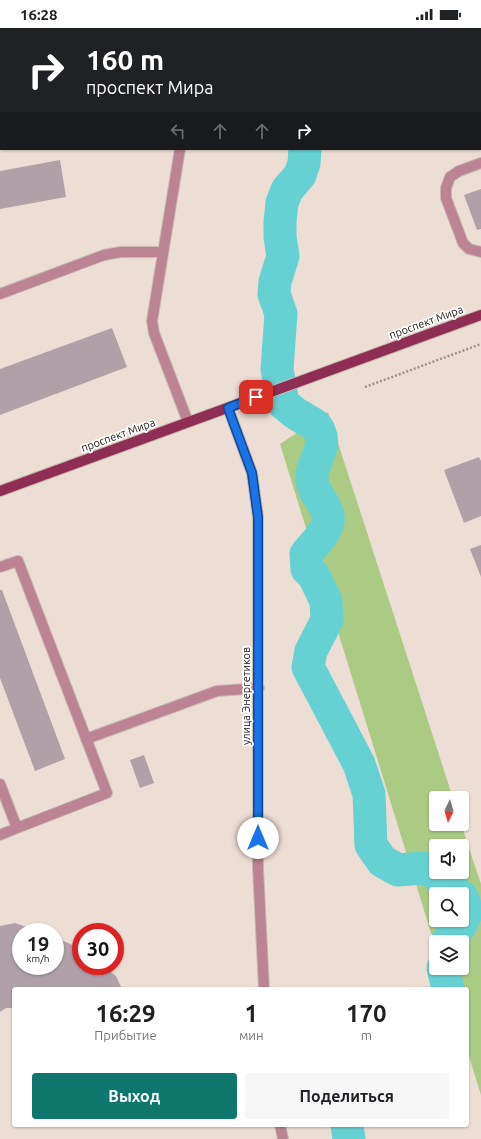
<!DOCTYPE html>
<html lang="ru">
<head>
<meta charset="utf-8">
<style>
	:root { --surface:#fff; --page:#f6f6f6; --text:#202124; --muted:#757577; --accent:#0f766e }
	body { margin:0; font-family:Ubuntu,sans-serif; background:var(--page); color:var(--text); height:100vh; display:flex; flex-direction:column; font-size:15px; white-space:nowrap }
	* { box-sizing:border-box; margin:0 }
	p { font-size:13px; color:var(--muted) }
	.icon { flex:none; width:22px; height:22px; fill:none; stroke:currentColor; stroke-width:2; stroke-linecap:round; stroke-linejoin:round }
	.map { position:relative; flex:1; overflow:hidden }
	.panel { position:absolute; left:12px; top:959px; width:457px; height:140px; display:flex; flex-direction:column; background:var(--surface); border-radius:4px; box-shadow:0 1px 3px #0004 }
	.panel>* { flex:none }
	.hud { position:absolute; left:0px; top:0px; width:481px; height:122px; box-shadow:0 1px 3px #0004; background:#202124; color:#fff; overflow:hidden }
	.needle { width:26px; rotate:185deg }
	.controls { position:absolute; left:429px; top:763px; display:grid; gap:8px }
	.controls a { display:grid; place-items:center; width:40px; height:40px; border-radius:4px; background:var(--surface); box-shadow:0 1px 3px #0004; font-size:20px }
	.speed { position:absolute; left:12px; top:895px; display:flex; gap:8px; font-size:20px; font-weight:700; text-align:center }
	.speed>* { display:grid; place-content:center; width:52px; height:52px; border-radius:50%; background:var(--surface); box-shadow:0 1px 3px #0004; line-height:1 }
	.speed small { font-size:10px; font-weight:400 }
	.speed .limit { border:6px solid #d22; background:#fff; color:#111 }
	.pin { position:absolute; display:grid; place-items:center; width:34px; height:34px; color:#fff; margin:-17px; border-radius:8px; box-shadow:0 2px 6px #0006 }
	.me { position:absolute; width:44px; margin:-22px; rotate:0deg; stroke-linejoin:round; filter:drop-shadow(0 0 3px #0008) }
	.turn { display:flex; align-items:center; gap:14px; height:84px; padding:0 20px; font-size:18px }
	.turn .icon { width:52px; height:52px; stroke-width:2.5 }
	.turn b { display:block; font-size:28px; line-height:34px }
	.lanes { display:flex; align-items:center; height:38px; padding:0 20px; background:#0003; justify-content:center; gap:20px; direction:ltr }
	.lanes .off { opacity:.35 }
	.eta { display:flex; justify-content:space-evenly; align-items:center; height:68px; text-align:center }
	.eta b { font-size:24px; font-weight:600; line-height:28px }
	.button { display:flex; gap:8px; margin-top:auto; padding:8px 20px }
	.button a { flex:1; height:46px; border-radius:4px; background:var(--accent); color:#fff; font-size:16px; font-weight:600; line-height:46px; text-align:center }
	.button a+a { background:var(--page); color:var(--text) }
	.status { display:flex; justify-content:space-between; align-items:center; height:28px; padding:0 20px; background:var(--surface); direction:ltr }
	.status svg { height:11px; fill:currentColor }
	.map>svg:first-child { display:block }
	.green { fill:#abca84; fill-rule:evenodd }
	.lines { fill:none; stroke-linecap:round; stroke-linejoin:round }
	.river { stroke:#66d1d3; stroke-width:33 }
	.building { fill:#b0a1a9 }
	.minor-casing { stroke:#c8bab2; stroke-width:12 }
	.major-casing { stroke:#c8bab2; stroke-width:12 }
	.path { stroke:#9e938c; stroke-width:2.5; stroke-dasharray:2 2; stroke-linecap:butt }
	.minor { stroke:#bb8393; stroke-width:10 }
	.major { stroke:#8f2e54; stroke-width:10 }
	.route-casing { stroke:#114b97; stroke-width:10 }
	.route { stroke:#1a73e8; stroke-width:7 }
	.labels { text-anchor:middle; stroke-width:3.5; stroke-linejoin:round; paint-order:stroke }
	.street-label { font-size:11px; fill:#1d1815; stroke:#fff }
</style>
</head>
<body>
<div class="status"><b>16:28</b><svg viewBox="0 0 49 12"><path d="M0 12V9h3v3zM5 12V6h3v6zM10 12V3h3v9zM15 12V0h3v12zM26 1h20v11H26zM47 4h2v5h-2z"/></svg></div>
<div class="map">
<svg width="481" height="1111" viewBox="0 0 481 1111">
	<rect width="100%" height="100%" fill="#edded5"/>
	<!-- green -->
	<path class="green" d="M328 384 453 770H436V796H461L481 856V1067L467 1022V961H448L442 940H462V914H436V921L280 416ZM436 818H462V844H436ZM436 866H462V892H436Z"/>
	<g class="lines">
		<!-- river -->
		<path class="river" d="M286 0 288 1
			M305 121 304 135 300 147 287 162 282 175 280 194V209L283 228 275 254 274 266 281 286 277 341 283 375C288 379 294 385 300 388 307 393 317 395 320 405 327 421 310 436 312 452 313 467 331 479 328 494 325 507 314 516 306 526L307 541 314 548 326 573 327 592 311 623 308 639 359 736 369 766 371 817 382 833 398 842 423 840 433 843 446 857 458 866
			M447 914 461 896 467 883 462 869
			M443 940 448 961
			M347 1097 349 1111"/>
	</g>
	<!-- building -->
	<path class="building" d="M60 132 66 169 0 181V143Z
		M481 161V201L477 202 464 167Z
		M112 300 127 339 0 387V341Z
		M479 429 481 433V488L464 495 444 442Z
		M481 517V549L470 521Z
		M0 562H2L65 731 35 743 0 650Z
		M144 727 154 755 140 760 130 732Z
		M15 895 42 904H21V938H55V909L81 921V938H103L116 948 122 961H14V980H6L0 984V898Z"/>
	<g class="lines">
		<!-- minor casing -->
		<g class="minor-casing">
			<path id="minor" d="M175 0V1
				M480 32H481
				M480 82H481
				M0 107H1
				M180 121 152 293 154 305 188 394
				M481 135 459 143 450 149 446 160V170L463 215 469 221 481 224
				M0 266 104 227 121 224H162
				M228 380 252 445 258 489V840L264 961
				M0 539 18 533 107 765 17 800 0 756
				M86 711 217 663 259 660
				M0 807 17 800
				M280 1097 283 1111"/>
		</g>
		<!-- major casing -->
		<g class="major-casing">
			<path id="major" d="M0 463 481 287"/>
		</g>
		<!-- path -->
		<path class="path" d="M365 359 481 316"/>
		<!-- minor -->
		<use href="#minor" class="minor"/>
		<!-- major -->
		<use href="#major" class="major"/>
	</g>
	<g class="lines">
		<!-- route casing -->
		<g class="route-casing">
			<path id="route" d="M256 369 228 380 252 445 258 489V810"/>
		</g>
		<!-- route -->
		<use href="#route" class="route"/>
	</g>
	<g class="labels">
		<!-- street labels -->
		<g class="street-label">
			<text transform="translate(426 294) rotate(-20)" y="4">проспект Мира</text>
			<text transform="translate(118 407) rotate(-20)" y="4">проспект Мира</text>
			<text transform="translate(246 668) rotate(-90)" y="4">улица Энергетиков</text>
		</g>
	</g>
</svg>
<div class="controls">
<a><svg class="needle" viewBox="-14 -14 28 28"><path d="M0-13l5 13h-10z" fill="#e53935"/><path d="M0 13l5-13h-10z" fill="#757577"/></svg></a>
<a><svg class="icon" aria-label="sound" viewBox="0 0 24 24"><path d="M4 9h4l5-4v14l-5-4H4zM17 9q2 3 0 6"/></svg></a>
<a><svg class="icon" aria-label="search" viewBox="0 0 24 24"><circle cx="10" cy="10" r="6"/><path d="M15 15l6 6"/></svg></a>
<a><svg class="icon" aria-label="layers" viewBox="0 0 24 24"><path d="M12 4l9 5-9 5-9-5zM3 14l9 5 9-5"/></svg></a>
</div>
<div class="speed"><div>19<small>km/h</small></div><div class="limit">30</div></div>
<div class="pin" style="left:256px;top:369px;background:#d93025"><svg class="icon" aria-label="arrive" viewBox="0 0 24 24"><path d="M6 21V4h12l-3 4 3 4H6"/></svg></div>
<svg class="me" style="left:258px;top:810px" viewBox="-20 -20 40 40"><circle r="19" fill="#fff"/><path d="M0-13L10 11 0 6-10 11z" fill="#1a73e8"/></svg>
<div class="hud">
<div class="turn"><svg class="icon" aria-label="right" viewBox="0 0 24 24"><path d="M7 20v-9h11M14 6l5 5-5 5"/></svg><div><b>160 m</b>проспект Мира</div></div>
<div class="lanes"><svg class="icon off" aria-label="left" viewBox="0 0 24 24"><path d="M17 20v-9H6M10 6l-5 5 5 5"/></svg><svg class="icon off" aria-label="ahead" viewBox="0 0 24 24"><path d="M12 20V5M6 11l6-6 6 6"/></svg><svg class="icon off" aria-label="ahead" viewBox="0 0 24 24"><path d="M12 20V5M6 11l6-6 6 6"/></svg><svg class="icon" aria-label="right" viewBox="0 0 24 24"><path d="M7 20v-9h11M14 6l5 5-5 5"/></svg></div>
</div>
<section class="panel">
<div class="eta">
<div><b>16:29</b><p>Прибытие</p></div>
<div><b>1</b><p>мин</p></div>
<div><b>170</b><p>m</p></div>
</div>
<div class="button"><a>Выход</a><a>Поделиться</a></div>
</section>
</div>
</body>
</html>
